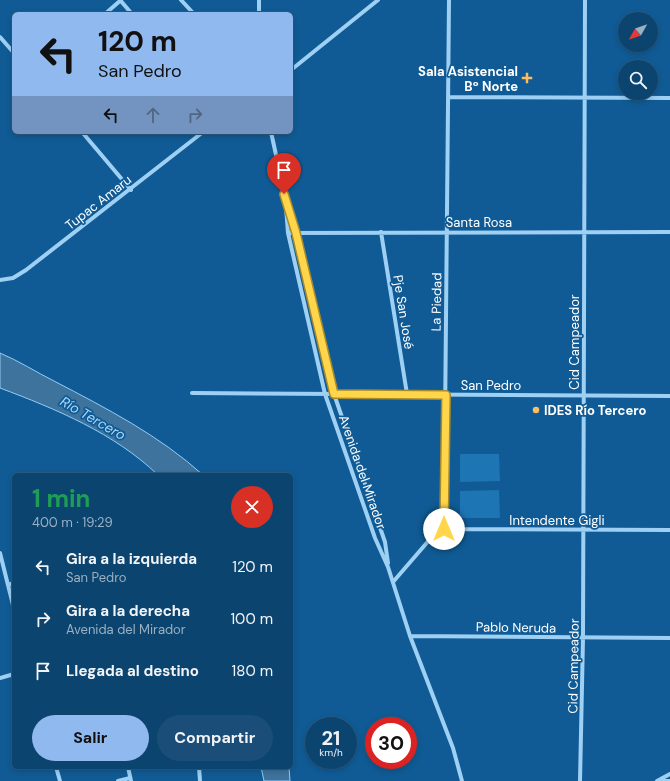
<!DOCTYPE html>
<html lang="es">
<head>
<meta charset="utf-8">
<style>
	:root { --surface:#0c4470; --page:#1a4e78; --text:#f1f3f6; --muted:#9ab0c3; --line:#2c5c83; --accent:#90b9f0 }
	body { margin:0; font-family:"DM Sans",sans-serif; background:var(--page); color:var(--text); height:100vh; display:flex; flex-direction:column; font-size:15px; white-space:nowrap }
	* { box-sizing:border-box; margin:0 }
	p { font-size:13px; color:var(--muted) }
	.icon { flex:none; width:22px; height:22px; fill:none; stroke:currentColor; stroke-width:2; stroke-linecap:round; stroke-linejoin:round }
	.map { position:relative; flex:1; overflow:hidden }
	.details { position:absolute; left:12px; top:473px; width:281px; height:296px; display:flex; flex-direction:column; background:var(--surface); border-radius:6px; box-shadow:0 2px 6px #0003,0 0 0 1px var(--line) }
	.details>* { flex:none }
	.hud { position:absolute; left:12px; top:12px; width:281px; height:122px; border-radius:6px; box-shadow:0 2px 6px #0003,0 0 0 1px var(--line); background:#90b9f0; color:#111; overflow:hidden }
	.needle { width:26px; rotate:230deg }
	.buttons { position:absolute; left:618px; top:12px; display:grid; gap:8px }
	.buttons a { display:grid; place-items:center; width:40px; height:40px; border-radius:50%; background:var(--surface); box-shadow:0 2px 6px #0003,0 0 0 1px var(--line); font-size:20px }
	.speed { position:absolute; left:305px; top:717px; display:flex; gap:8px; font-size:20px; font-weight:700; text-align:center }
	.speed>* { display:grid; place-content:center; width:52px; height:52px; border-radius:50%; background:var(--surface); box-shadow:0 2px 6px #0003,0 0 0 1px var(--line); line-height:1 }
	.speed small { font-size:10px; font-weight:400 }
	.speed .limit { border:6px solid #d22; background:#fff; color:#111 }
	.pin { position:absolute; display:grid; place-items:center; width:34px; height:34px; color:#fff; margin:-41px -17px; border-radius:50% 50% 50% 0; rotate:-45deg; box-shadow:0 0 4px #0007 }
	.pin .icon { rotate:45deg }
	.me { position:absolute; width:44px; margin:-22px; rotate:0deg; stroke-linejoin:round; filter:drop-shadow(0 0 3px #0008) }
	.turn { display:flex; align-items:center; gap:14px; height:84px; padding:0 20px; font-size:18px }
	.turn .icon { width:52px; height:52px; stroke-width:2.5 }
	.turn b { display:block; font-size:28px; line-height:34px }
	.lanes { display:flex; align-items:center; height:38px; padding:0 20px; background:#0003; justify-content:center; gap:20px; direction:ltr }
	.lanes .off { opacity:.35 }
	.round { display:grid; place-items:center; flex:none; width:42px; height:42px; border-radius:21px; background:var(--page) }
	.summary { display:flex; align-items:center; justify-content:space-between; height:68px; padding:0 20px }
	h1 { font-size:24px; font-weight:700; line-height:30px; color:#1e9e55 }
	.button { display:flex; gap:8px; margin-top:auto; padding:8px 20px }
	.button a { flex:1; height:46px; border-radius:24px; background:var(--accent); color:#111; font-size:16px; font-weight:700; line-height:46px; text-align:center }
	.button a+a { background:var(--page); color:var(--text) }
	ul { padding:0; list-style:none }
	li { display:flex; align-items:center; gap:12px; height:52px; padding:0 20px }
	li div { flex:1 }
	li b { display:block; font-size:15px }
	li em { font-style:normal }
	.map>svg:first-child { display:block }
	.green { fill:#1e75b3 }
	.water { fill:#3d739d; stroke:#90cdf8 }
	.lines { fill:none; stroke-linecap:round; stroke-linejoin:round }
	.street { stroke:#9ed0f4; stroke-width:4 }
	.route-casing { stroke:#a68a30; stroke-width:10 }
	.route { stroke:#ffd54a; stroke-width:7 }
	.poi-dot { fill:#ffbd61; stroke:#105b95; stroke-width:1.5 }
	.labels { text-anchor:middle; stroke-width:3.5; stroke-linejoin:round; paint-order:stroke }
	.poi-label { font-size:13px; font-weight:bold; fill:#fff; stroke:#105b95; text-anchor:end }
	.street-label { font-size:13px; fill:#fff; stroke:#105b95 }
	.water-label { font-size:14px; font-style:italic; fill:#aad9fb; stroke:#105b95 }
</style>
</head>
<body>
<div class="map">
<svg width="670" height="781" viewBox="0 0 670 781">
	<rect width="100%" height="100%" fill="#105b95"/>
	<!-- green -->
	<path class="green" d="M460 454H499L500 481 460 482Z
		M499 490 500 518H460V491Z"/>
	<!-- water -->
	<path class="water" d="M0 353C19 361 36 372 54 381 106 408 160 436 203 475H158C114 433 56 409 0 388Z
		M261 767H289L290 781H264Z"/>
	<g class="lines">
		<!-- street -->
		<path class="street" d="M120 0 132 14
			M181 0 194 14
			M259 0V14
			M105 14 121 0
			M0 37 14 53
			M291 70 378 0
			M448 97 670 98
			M82 132 131 190
			M271 132 285 196
			M285 194 288 233 325 394 375 538 388 567 410 636 453 748 462 781
			M287 202 297 233 334 394 385 542 388 563
			M381 232 407 394
			M288 233 670 232
			M0 280 13 278 26 270 203 132
			M192 393 670 396
			M444 529 670 530
			M0 553 14 609
			M393 582 437 531 444 529 449 0
			M8 585 14 583
			M410 636 670 638
			M0 678 14 674
			M56 767 60 781
			M128 767 131 781
			M199 767 200 781
			M118 781 130 778
			M580 781 583 638 585 0
			M657 781 670 774
			M659 781H670"/>
	</g>
	<g class="lines">
		<!-- route casing -->
		<g class="route-casing">
			<path id="route" d="M284 194 296 233 334 394 446 395 444 529"/>
		</g>
		<!-- route -->
		<use href="#route" class="route"/>
	</g>
	<!-- markers -->
	<g class="poi-dot">
		<path d="M525 72h4v4h4v4h-4v4h-4v-4h-4v-4h4z"/>
		<circle cx="536" cy="410" r="4"/>
	</g>
	<g class="labels">
		<!-- poi labels -->
		<g class="poi-label">
			<text x="518" y="76">Sala Asistencial<tspan x="518" dy="15">Bº Norte</tspan></text>
			<text x="544" y="415" text-anchor="start">IDES Río Tercero</text>
		</g>
		<!-- street labels -->
		<g class="street-label">
			<text transform="translate(98 202) rotate(-38)" y="5">Tupac Amaru</text>
			<text x="479" y="227">Santa Rosa</text>
			<text transform="translate(436 302) rotate(-89)" y="5">La Piedad</text>
			<text transform="translate(404 312) rotate(81)" y="5">Pje San José</text>
			<text transform="translate(574 342) rotate(-90)" y="5">Cid Campeador</text>
			<text x="491" y="390">San Pedro</text>
			<text transform="translate(363 472) rotate(71)" y="5">Avenida del Mirador</text>
			<text x="557" y="525">Intendente Gigli</text>
			<text transform="translate(516 627) rotate(1)" y="5">Pablo Neruda</text>
			<text transform="translate(573 666) rotate(-89)" y="5">Cid Campeador</text>
		</g>
		<!-- water labels -->
		<g class="water-label">
			<text transform="translate(93 418) rotate(30)" y="5">Río Tercero</text>
		</g>
	</g>
</svg>
<div class="buttons">
<a><svg class="needle" viewBox="-14 -14 28 28"><path d="M0-13l5 13h-10z" fill="#e53935"/><path d="M0 13l5-13h-10z" fill="#9ab0c3"/></svg></a>
<a><svg class="icon" aria-label="search" viewBox="0 0 24 24"><circle cx="10" cy="10" r="6"/><path d="M15 15l6 6"/></svg></a>
</div>
<div class="speed"><div>21<small>km/h</small></div><div class="limit">30</div></div>
<div class="pin" style="left:284px;top:194px;background:#d93025"><svg class="icon" aria-label="arrive" viewBox="0 0 24 24"><path d="M6 21V4h12l-3 4 3 4H6"/></svg></div>
<svg class="me" style="left:444px;top:529px" viewBox="-20 -20 40 40"><circle r="19" fill="#fff"/><path d="M0-13L10 11 0 6-10 11z" fill="#ffd54a"/></svg>
<div class="hud">
<div class="turn"><svg class="icon" aria-label="left" viewBox="0 0 24 24"><path d="M17 20v-9H6M10 6l-5 5 5 5"/></svg><div><b>120 m</b>San Pedro</div></div>
<div class="lanes"><svg class="icon" aria-label="left" viewBox="0 0 24 24"><path d="M17 20v-9H6M10 6l-5 5 5 5"/></svg><svg class="icon off" aria-label="ahead" viewBox="0 0 24 24"><path d="M12 20V5M6 11l6-6 6 6"/></svg><svg class="icon off" aria-label="right" viewBox="0 0 24 24"><path d="M7 20v-9h11M14 6l5 5-5 5"/></svg></div>
</div>
<section class="details">
<div class="summary"><div><h1>1 min</h1><p>400 m · 19:29</p></div><a class="round" style="background:#d93025;color:#fff"><svg class="icon" aria-label="close" viewBox="0 0 24 24"><path d="M6 6l12 12M18 6L6 18"/></svg></a></div>
<ul>
<li><svg class="icon" aria-label="left" viewBox="0 0 24 24"><path d="M17 20v-9H6M10 6l-5 5 5 5"/></svg><div><b>Gira a la izquierda</b><p>San Pedro</p></div><em>120 m</em></li>
<li><svg class="icon" aria-label="right" viewBox="0 0 24 24"><path d="M7 20v-9h11M14 6l5 5-5 5"/></svg><div><b>Gira a la derecha</b><p>Avenida del Mirador</p></div><em>100 m</em></li>
<li><svg class="icon" aria-label="arrive" viewBox="0 0 24 24"><path d="M6 21V4h12l-3 4 3 4H6"/></svg><div><b>Llegada al destino</b></div><em>180 m</em></li>
</ul>
<div class="button"><a>Salir</a><a>Compartir</a></div>
</section>
</div>
</body>
</html>
